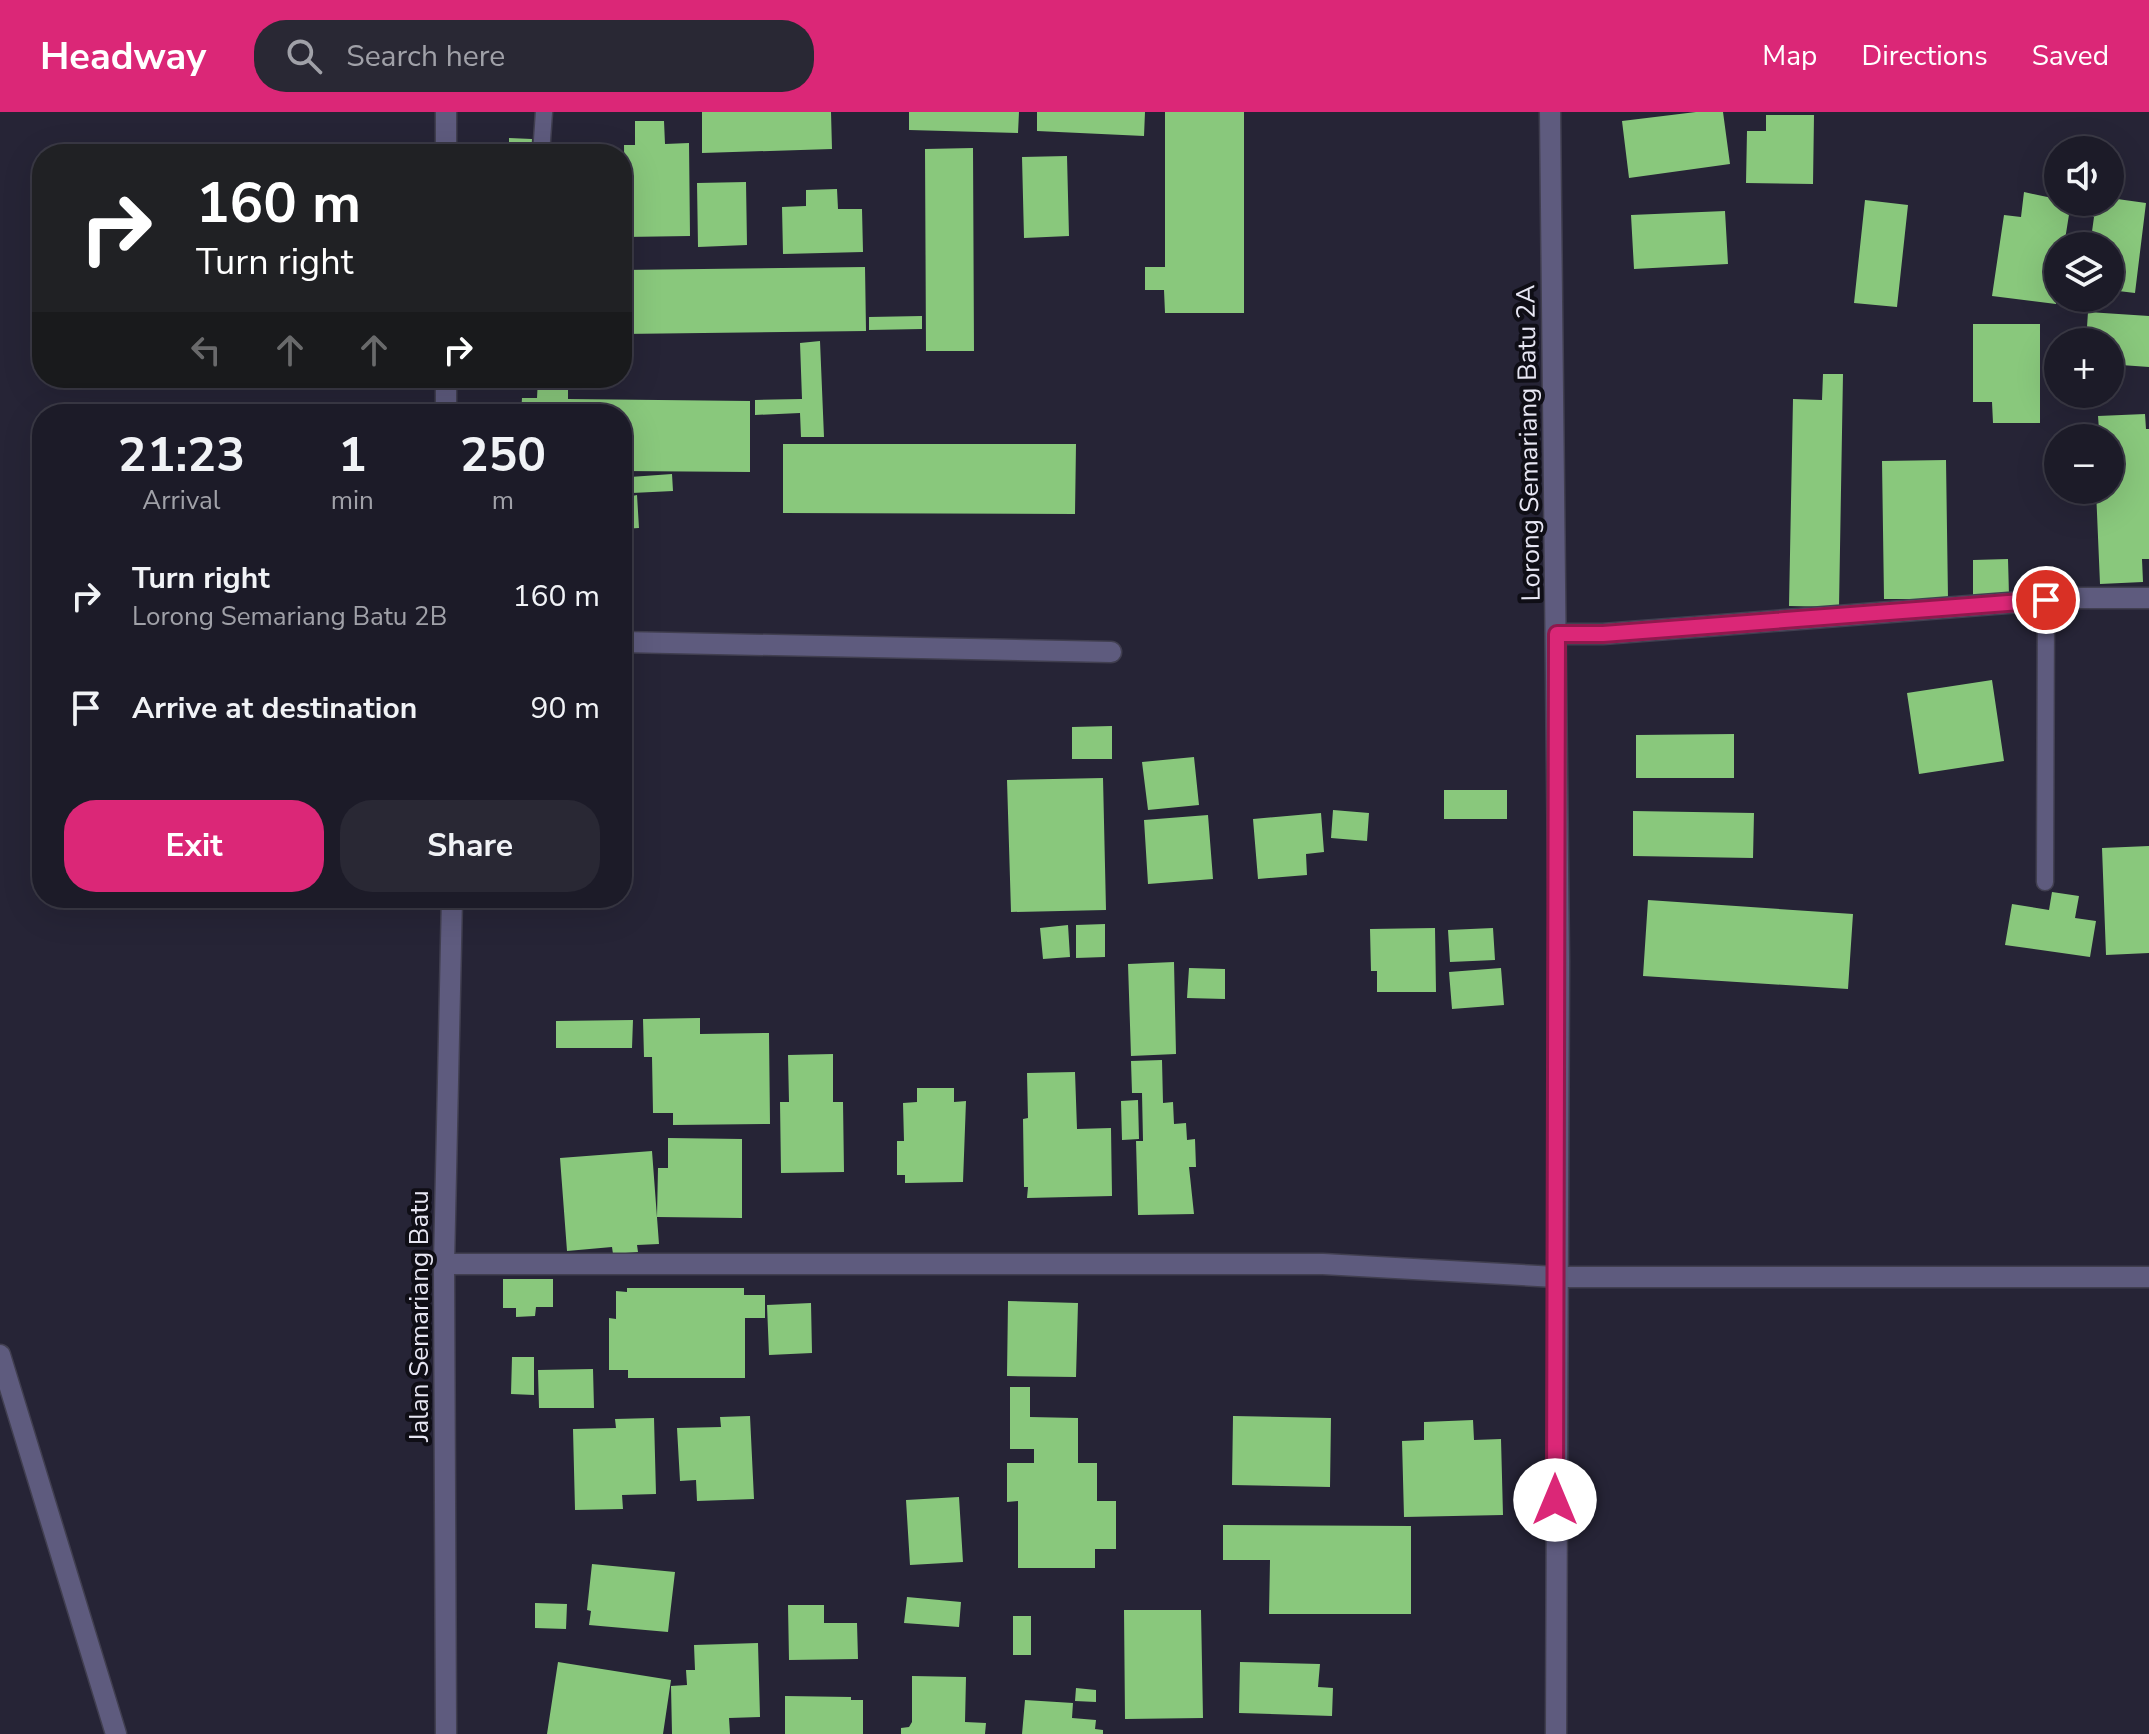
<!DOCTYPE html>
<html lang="en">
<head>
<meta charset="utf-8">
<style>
	:root { --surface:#1c1b28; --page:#292834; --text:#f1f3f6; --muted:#a0a1a8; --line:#3a3945; --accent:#db2777 }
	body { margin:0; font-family:"Nunito Sans",sans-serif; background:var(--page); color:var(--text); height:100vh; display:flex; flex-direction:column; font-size:30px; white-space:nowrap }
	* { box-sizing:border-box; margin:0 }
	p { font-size:26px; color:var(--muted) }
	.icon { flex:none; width:44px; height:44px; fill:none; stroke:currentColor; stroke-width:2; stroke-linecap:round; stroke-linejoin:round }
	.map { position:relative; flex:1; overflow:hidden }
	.drawer { position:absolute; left:32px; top:292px; width:600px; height:504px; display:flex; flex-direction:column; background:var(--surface); border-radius:32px; box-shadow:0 8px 32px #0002,0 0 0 2px var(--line) }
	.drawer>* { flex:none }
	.top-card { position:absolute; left:32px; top:32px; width:600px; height:244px; border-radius:32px; box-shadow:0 8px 32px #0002,0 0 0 2px var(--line); background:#202124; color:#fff; overflow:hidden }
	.controls { position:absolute; left:2044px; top:24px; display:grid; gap:16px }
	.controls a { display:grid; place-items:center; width:80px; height:80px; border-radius:50%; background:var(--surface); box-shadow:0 8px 32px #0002,0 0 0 2px var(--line); font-size:40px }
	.pin { position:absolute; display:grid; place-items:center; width:68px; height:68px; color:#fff; margin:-34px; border:4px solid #fff; border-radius:50%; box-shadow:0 2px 8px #0007 }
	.me { position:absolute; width:88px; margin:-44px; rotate:0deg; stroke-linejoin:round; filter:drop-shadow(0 0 6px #0008) }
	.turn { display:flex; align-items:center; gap:28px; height:168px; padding:0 32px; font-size:36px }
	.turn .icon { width:104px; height:104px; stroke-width:2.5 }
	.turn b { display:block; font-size:56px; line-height:68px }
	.lanes { display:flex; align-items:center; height:76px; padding:0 32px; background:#0003; justify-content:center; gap:40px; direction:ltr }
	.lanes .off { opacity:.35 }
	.eta { display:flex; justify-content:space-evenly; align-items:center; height:136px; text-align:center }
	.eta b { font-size:48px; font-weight:700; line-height:56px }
	.primary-button { display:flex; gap:16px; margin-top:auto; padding:16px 32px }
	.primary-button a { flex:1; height:92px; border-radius:32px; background:var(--accent); color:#fff; font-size:32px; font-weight:700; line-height:92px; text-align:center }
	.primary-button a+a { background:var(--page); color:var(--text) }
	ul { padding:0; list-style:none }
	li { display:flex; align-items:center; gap:24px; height:112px; padding:0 32px }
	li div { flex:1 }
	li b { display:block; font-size:30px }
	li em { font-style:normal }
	header { display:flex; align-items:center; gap:48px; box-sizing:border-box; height:112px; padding:0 40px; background:var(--accent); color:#fff }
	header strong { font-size:38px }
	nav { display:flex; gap:44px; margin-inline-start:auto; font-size:28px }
	.search { width:560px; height:72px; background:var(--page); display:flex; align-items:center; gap:20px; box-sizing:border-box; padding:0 28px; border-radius:32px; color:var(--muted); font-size:30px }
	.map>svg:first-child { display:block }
	.building { fill:#89c87c }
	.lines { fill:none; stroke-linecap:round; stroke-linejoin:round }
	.lane-casing { stroke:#413f50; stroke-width:19 }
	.street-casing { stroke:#413f50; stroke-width:23 }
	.lane { stroke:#5e5b7e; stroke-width:16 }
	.street { stroke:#5e5b7e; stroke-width:20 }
	.route-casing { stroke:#8e194d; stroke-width:20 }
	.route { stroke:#db2777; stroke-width:14 }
	.labels { text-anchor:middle; stroke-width:8; stroke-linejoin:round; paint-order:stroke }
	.street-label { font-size:26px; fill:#e7e6f3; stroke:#0f0e16 }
</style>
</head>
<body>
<header>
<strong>Headway</strong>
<div class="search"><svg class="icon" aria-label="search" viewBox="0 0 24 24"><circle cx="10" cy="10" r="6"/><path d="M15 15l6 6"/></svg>Search here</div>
<nav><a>Map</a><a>Directions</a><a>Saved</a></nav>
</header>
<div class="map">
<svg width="2149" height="1622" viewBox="0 0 2149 1622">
	<rect width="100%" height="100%" fill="#262436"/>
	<!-- building -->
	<path class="building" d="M702 0H831L832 37 702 41Z
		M909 0H1019L1018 21 909 18Z
		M1037 0H1145L1144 24 1037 19Z
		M1165 0H1244V201H1165L1164 178H1145V155H1165Z
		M1696 0H1723L1730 52 1629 66 1622 9Z
		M1766 3H1814L1813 72 1746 71 1747 19H1766Z
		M635 9H664L665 32 689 31 690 124 625 125 624 33H635Z
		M509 26 532 27 531 42H509Z
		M973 36 974 239H926L925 37Z
		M1067 44 1069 124 1024 126 1022 45Z
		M746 70 747 133 698 135 697 71Z
		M837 77 838 97H862L863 140 783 142 782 95 806 94V78Z
		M2024 80 2071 90 2064 134H2058L2056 192 1992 184 2004 103 2021 105Z
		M2110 86 2146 91 2135 181 2110 178V134H2090L2094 105 2086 104 2088 90H2110Z
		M1865 88 1908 93 1897 195 1854 191Z
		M1725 99 1728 152 1634 157 1631 103Z
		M865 155 866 219 622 222V158Z
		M2088 200 2149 204V255L2121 253V266L2110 265V230H2086Z
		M922 204V217L869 218V205Z
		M1973 212H2040V311H1993L1992 290H1973Z
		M820 229 824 325H801L800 301 755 303V288L802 287 800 231Z
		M1823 262H1843L1839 495 1789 494 1793 287 1822 288Z
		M538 266H568V287L750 289V360L622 359V302H521L522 286H537Z
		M2145 302 2146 317H2149V447H2142L2143 470 2100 472 2096 378H2110V326H2093V318H2099L2098 304Z
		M783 332H1076L1075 402 783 401Z
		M1946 348 1948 487H1884L1882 349Z
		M672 362 673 379 632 381 630 365Z
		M637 383 639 416 622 417V386Z
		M2008 447 2009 483H1973V448Z
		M1992 568 2004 649 1919 662 1907 581Z
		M1112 614V647H1072V615Z
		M1734 622V666H1636V623Z
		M1194 645 1199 693 1148 698 1142 650Z
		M1103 666 1106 798 1011 800 1007 668Z
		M1444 678H1507V707H1444Z
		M1333 698 1369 701 1367 729 1331 726Z
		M1633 699 1754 701 1753 746 1633 744Z
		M1321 701 1324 740 1306 742 1307 763 1258 767 1253 707Z
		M1208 703 1213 767 1148 772 1144 708Z
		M2149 734V841L2106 843 2102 736Z
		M2052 780 2079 784 2075 806 2096 809 2090 845 2005 833 2012 792 2049 798Z
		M1648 788 1853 802 1848 877 1643 864Z
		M1105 812V845L1076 846V813Z
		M1068 813 1070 845 1043 847 1040 816Z
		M1435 816 1436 880H1377V859H1371L1370 817Z
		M1493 816 1495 848 1450 850 1448 818Z
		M1174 850 1176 942 1131 944 1128 852Z
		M1189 856 1225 857V887L1187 886Z
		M1501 856 1504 893 1452 897 1449 860Z
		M700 906V922L769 921 770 1012 673 1013V1001H653L652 945H644L643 907Z
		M633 908 632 936H556V909Z
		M833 942V990H843L844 1060 781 1061 780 990H789L788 943Z
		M1162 948 1163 991 1173 990 1174 1012 1186 1011 1187 1028 1195 1027 1196 1055H1189L1194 1102 1138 1103 1136 1029H1143L1142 981H1132L1131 949Z
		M1075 960 1077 1017 1111 1016 1112 1084 1027 1086 1028 1075H1024L1023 1007 1028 1006 1027 961Z
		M917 976H954V990L966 989 963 1070 905 1071V1063H897V1029H904L903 991 917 990Z
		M1138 988 1139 1027 1122 1028 1121 989Z
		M668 1026 742 1027V1106L657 1105 658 1056H668Z
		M652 1039 659 1132 637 1133 638 1140 613 1142 612 1135 567 1139 560 1046Z
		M503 1167H553V1195H536L535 1204 516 1205V1196H503Z
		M627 1176H744V1183H765V1206H745V1266H628V1258H609V1206L616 1207V1179L627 1180Z
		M1008 1189 1078 1191 1076 1265 1007 1264Z
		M811 1191 812 1241 769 1243 767 1193Z
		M512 1245H534V1283L511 1282Z
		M593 1257 594 1296H539L538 1258Z
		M1010 1275H1030V1305L1078 1306V1351H1097V1389H1116V1437H1095V1456H1018V1389L1007 1390V1351H1034V1337H1010Z
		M750 1304 754 1387 697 1389 696 1368 680 1369 677 1316 721 1315 720 1305Z
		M1233 1304 1331 1306 1330 1375 1232 1373Z
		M654 1306 656 1382 622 1383 623 1397 575 1398 573 1317 616 1316 615 1307Z
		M1473 1308 1474 1328 1501 1327 1503 1403 1404 1405 1402 1329 1424 1328V1310Z
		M959 1385 963 1450 910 1453 906 1388Z
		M1223 1413 1411 1414V1502H1269L1270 1448H1223Z
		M592 1452 675 1460 668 1520 589 1513 591 1499 587 1498Z
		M907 1485 961 1490 959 1515 904 1511Z
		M535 1491 567 1492 566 1517 535 1516Z
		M788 1493H824V1511H857L858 1547 789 1548Z
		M1124 1498H1201L1203 1606 1125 1607Z
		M1013 1504H1031V1543H1013Z
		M758 1531 760 1605 729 1606 730 1622H672L671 1574 687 1573 686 1558H695L694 1533Z
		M558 1550 671 1568 663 1622H547Z
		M1240 1550 1320 1552 1318 1575 1333 1576 1332 1604 1239 1601Z
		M912 1564 966 1565 965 1610 986 1611 985 1622H901V1616L909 1615 912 1610Z
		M1076 1576 1096 1578V1590L1075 1589Z
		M785 1584 851 1585V1588H863V1622H785Z
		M1025 1588 1073 1591 1072 1606 1096 1608 1095 1617 1103 1618V1622H1022Z"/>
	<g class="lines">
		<!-- lane casing -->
		<g class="lane-casing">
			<path id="lane" d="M541 42 544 0
				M2045 770 2046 488"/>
		</g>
		<!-- street casing -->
		<g class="street-casing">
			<path id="street" d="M1550 0 1559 849 1556 1622
				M446 42V0
				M446 266V302
				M1557 522H1603L2074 486H2149
				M622 530 1111 540
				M444 1152H1323L1556 1165H2149
				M0 1243 116 1622
				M446 1622 444 1152 452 786"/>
		</g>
		<!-- lane -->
		<use href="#lane" class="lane"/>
		<!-- street -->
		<use href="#street" class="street"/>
	</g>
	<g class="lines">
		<!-- route casing -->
		<g class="route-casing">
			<path id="route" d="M1555 1388 1557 522H1603L2046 488"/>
		</g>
		<!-- route -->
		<use href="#route" class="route"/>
	</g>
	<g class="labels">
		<!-- street labels -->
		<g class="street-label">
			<text transform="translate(1528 331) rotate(-91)" y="9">Lorong Semariang Batu 2A</text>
			<text transform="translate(419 1204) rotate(-90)" y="9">Jalan Semariang Batu</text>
		</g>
	</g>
</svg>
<div class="controls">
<a><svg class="icon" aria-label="sound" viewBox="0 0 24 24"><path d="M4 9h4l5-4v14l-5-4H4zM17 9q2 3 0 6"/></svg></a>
<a><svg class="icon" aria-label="layers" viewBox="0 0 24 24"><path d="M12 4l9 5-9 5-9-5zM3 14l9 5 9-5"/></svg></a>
<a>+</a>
<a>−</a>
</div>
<div class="pin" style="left:2046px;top:488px;background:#d93025"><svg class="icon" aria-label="arrive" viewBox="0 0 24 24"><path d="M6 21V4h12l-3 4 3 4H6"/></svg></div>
<svg class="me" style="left:1555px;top:1388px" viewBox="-20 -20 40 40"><circle r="19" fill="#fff"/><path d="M0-13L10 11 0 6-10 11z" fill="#db2777"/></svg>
<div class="top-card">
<div class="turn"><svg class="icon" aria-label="right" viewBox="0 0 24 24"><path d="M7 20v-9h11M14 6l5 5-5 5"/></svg><div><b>160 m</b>Turn right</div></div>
<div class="lanes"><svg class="icon off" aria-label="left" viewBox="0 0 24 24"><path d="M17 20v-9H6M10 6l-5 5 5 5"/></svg><svg class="icon off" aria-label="ahead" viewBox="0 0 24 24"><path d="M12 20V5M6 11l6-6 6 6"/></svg><svg class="icon off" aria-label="ahead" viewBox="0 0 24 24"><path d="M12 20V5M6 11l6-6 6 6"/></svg><svg class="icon" aria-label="right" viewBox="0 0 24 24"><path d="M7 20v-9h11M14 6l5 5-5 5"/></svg></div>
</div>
<section class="drawer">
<div class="eta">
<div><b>21:23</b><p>Arrival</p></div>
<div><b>1</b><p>min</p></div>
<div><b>250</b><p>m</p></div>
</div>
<ul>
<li><svg class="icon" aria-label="right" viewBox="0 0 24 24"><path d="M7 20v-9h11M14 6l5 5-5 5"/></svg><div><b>Turn right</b><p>Lorong Semariang Batu 2B</p></div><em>160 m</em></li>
<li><svg class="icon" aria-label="arrive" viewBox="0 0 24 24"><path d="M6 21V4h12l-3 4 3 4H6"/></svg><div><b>Arrive at destination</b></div><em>90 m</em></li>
</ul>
<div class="primary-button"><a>Exit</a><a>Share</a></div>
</section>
</div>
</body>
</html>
